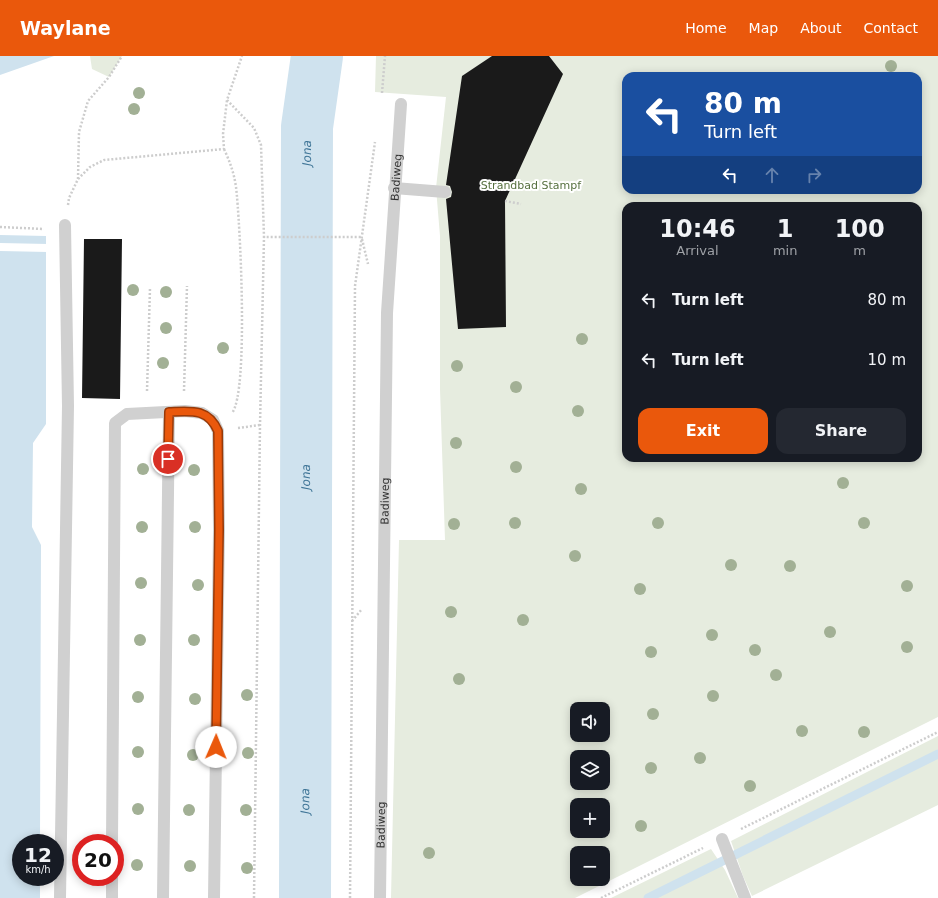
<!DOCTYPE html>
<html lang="en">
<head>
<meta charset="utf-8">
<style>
	:root { --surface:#171b24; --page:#242831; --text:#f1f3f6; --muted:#9ea1a6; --accent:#ea580c }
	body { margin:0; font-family:"DejaVu Sans",sans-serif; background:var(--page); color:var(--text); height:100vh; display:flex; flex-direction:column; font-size:15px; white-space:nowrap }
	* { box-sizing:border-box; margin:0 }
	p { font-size:13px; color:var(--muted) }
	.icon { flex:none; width:22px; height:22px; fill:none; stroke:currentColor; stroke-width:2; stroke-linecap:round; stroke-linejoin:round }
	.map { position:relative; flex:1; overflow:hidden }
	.side { position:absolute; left:622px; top:146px; width:300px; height:260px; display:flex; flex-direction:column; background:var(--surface); border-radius:12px; box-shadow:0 2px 10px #0003 }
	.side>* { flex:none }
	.hud { position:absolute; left:622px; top:16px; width:300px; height:122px; border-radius:12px; box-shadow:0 2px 10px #0003; background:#1a4fa0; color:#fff; overflow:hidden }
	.fabs { position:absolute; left:570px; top:646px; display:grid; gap:8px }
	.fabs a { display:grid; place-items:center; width:40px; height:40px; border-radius:8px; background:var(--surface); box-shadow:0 2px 10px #0003; font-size:20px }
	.speed { position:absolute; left:12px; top:778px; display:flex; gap:8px; font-size:20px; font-weight:700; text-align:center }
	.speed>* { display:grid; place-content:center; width:52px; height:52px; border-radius:50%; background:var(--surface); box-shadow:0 2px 10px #0003; line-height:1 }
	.speed small { font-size:10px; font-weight:400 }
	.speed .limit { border:6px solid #d22; background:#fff; color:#111 }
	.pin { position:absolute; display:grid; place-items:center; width:34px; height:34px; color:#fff; margin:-17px; border:2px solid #fff; border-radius:50%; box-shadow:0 1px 4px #0007 }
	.me { position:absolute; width:44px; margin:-22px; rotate:1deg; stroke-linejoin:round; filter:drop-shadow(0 0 3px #0008) }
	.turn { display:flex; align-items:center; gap:14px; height:84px; padding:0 16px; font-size:18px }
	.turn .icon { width:52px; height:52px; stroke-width:2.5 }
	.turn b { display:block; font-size:28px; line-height:34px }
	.lanes { display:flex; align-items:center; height:38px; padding:0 16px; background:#0003; justify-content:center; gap:20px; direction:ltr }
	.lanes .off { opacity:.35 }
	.eta { display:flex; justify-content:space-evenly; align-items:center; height:68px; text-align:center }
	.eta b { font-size:24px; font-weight:700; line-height:28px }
	.primary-button { display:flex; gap:8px; margin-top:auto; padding:8px 16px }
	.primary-button a { flex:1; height:46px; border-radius:12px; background:var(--accent); color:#fff; font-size:16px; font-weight:700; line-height:46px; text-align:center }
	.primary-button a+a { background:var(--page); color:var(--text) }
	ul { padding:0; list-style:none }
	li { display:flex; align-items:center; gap:12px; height:60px; padding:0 16px }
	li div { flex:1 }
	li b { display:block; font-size:15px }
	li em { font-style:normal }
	header { display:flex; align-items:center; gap:24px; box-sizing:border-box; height:56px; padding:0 20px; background:var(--accent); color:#fff }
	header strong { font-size:19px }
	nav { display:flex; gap:22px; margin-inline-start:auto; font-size:14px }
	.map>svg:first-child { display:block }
	.green { fill:#e6ecdf; fill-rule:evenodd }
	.water { fill:#cfe2ee }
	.pier { fill:#fff }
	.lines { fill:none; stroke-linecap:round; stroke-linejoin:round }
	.stream { stroke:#cfe2ee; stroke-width:9 }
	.river { stroke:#cfe2ee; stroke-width:52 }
	.building { fill:#1a1a1a }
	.path { stroke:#cdcdcd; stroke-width:2.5; stroke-dasharray:2 2; stroke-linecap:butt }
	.service { stroke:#d0d0d0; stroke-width:12 }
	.tree { fill:#a2b095 }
	.route-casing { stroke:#983908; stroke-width:10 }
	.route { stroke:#ea580c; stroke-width:7 }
	.labels { text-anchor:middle; stroke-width:4; stroke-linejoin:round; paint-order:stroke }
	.street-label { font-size:11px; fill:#333; stroke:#fff }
	.park-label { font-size:11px; fill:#56703f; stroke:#fff }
	.water-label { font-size:12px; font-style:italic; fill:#3f7597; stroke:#fff }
</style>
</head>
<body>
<header>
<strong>Waylane</strong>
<nav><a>Home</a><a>Map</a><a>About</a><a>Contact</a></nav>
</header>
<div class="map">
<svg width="938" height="842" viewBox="0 0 938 842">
	<rect width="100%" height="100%" fill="#fff"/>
	<!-- green -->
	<path class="green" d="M90 0H122L109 21 92 13Z
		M376 0H938V661L575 842H391L399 484H445L440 333V180L436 132 446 41 375 36ZM626 20H918V134H626ZM626 150H918V402H626ZM577 653H603V679H577ZM577 701H603V727H577ZM577 749H603V775H577ZM577 797H603V823H577Z
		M938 680V749L752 840 743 820 731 785Z
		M711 793 725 814 738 842H611Z"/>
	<!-- water -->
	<path class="water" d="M0 0H54L0 19Z
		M0 179 46 180V368L33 387 32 471 41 489 40 787H21V821H40V842H0Z"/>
	<!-- pier -->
	<path class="pier" d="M0 187 48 188V196L0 195Z"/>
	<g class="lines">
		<!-- stream -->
		<path class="stream" d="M648 842 938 698"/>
		<!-- river -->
		<path class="river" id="s1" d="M305 842 307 71 317 0"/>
	</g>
	<!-- building -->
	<path class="building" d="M492 0H549L563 18 505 145 506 271 458 273 446 143 451 141 452 136 450 130 446 129 462 20Z
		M84 183H122L120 343 82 342Z"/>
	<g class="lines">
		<!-- path -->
		<path class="path" d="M382 37 385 0
			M227 44 254 72 261 89 264 181H361
			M224 93C230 106 234 117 236 131 240 164 249 336 232 357
			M78 123 90 111 104 104 224 93 223 78 227 44 242 0
			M505 145 521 148
			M68 149 69 142 78 123 79 76 88 45 109 21 122 0
			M0 171 44 173
			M362 183 368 208
			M147 335 150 232
			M184 335 187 230
			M238 372 260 369
			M352 565 362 553
			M741 773 938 676
			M254 842 260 369 264 181
			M350 842 355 230 375 86
			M601 842 703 792"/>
		<!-- service -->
		<g class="service">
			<path d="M394 132 445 136"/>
			<path d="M722 783 745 842"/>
			<path d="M112 787 115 367 127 358 185 355 202 357 213 364 218 375 219 474 214 842"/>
			<path d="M60 842 68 350 65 169"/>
			<path d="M112 842V821"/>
			<path d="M163 842 169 356"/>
			<path id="s2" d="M380 842 387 257 401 48"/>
		</g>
	</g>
	<!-- trees -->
	<g class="tree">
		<circle cx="891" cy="10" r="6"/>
		<circle cx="139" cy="37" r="6"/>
		<circle cx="134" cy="53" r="6"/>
		<circle cx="133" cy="234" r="6"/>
		<circle cx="166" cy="236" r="6"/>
		<circle cx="166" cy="272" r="6"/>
		<circle cx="582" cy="283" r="6"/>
		<circle cx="223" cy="292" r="6"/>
		<circle cx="163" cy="307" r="6"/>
		<circle cx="457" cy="310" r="6"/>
		<circle cx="516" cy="331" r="6"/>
		<circle cx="578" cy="355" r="6"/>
		<circle cx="456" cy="387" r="6"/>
		<circle cx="516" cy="411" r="6"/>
		<circle cx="143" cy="413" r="6"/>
		<circle cx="194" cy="414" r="6"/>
		<circle cx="843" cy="427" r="6"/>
		<circle cx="581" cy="433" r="6"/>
		<circle cx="515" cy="467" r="6"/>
		<circle cx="658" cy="467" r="6"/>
		<circle cx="864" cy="467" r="6"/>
		<circle cx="454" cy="468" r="6"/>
		<circle cx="142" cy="471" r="6"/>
		<circle cx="195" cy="471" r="6"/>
		<circle cx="575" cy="500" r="6"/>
		<circle cx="731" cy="509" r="6"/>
		<circle cx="790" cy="510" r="6"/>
		<circle cx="141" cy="527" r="6"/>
		<circle cx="198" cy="529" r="6"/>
		<circle cx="907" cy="530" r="6"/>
		<circle cx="640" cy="533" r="6"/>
		<circle cx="451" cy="556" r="6"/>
		<circle cx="523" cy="564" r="6"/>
		<circle cx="830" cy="576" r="6"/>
		<circle cx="712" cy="579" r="6"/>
		<circle cx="140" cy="584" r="6"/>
		<circle cx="194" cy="584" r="6"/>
		<circle cx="907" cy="591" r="6"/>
		<circle cx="755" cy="594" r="6"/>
		<circle cx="651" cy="596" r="6"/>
		<circle cx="776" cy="619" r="6"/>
		<circle cx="459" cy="623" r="6"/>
		<circle cx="247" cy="639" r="6"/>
		<circle cx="713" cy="640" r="6"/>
		<circle cx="138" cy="641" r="6"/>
		<circle cx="195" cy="643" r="6"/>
		<circle cx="653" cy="658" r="6"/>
		<circle cx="802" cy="675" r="6"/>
		<circle cx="864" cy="676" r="6"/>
		<circle cx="138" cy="696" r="6"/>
		<circle cx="248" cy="697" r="6"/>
		<circle cx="193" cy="699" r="6"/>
		<circle cx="700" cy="702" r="6"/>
		<circle cx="651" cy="712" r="6"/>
		<circle cx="750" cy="730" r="6"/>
		<circle cx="138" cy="753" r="6"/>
		<circle cx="189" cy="754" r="6"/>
		<circle cx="246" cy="754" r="6"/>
		<circle cx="641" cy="770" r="6"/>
		<circle cx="429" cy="797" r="6"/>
		<circle cx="137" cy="809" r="6"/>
		<circle cx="190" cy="810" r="6"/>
		<circle cx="247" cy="812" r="6"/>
	</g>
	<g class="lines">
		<!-- route casing -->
		<g class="route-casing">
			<path id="route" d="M168 403 169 356C191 355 208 352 218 375L219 474 216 691"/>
		</g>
		<!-- route -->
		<use href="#route" class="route"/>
	</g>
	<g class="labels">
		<!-- street labels -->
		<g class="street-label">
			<text dy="4" stroke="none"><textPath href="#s2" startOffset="721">Badiweg</textPath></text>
			<text dy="4" stroke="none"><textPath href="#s2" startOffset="397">Badiweg</textPath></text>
			<text dy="4" stroke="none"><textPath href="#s2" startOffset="73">Badiweg</textPath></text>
		</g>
		<!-- park labels -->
		<g class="park-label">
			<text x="531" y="133">Strandbad Stampf</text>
		</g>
		<!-- water labels -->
		<g class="water-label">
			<text dy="4" stroke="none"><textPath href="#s1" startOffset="745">Jona</textPath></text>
			<text dy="4" stroke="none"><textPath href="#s1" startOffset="421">Jona</textPath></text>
			<text dy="4" stroke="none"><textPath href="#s1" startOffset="97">Jona</textPath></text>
		</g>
	</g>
</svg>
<div class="fabs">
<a><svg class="icon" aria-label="sound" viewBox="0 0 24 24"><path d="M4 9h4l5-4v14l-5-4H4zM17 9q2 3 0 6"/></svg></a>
<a><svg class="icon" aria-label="layers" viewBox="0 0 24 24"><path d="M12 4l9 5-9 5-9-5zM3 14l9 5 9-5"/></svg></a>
<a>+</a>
<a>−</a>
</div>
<div class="speed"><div>12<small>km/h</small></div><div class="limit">20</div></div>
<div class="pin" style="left:168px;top:403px;background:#d93025"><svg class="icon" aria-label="arrive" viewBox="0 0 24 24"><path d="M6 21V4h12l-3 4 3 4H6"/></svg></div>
<svg class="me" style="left:216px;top:691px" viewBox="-20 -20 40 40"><circle r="19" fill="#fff"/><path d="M0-13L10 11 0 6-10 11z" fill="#ea580c"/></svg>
<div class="hud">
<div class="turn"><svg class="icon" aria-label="left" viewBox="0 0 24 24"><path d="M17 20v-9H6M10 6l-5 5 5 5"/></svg><div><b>80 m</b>Turn left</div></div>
<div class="lanes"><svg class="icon" aria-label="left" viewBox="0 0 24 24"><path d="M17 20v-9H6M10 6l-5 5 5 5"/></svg><svg class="icon off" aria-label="ahead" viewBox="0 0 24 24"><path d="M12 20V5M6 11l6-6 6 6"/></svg><svg class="icon off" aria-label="right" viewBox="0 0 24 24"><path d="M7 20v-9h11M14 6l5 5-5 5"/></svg></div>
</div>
<section class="side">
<div class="eta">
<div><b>10:46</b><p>Arrival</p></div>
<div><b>1</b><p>min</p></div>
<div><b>100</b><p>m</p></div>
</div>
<ul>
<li><svg class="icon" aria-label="left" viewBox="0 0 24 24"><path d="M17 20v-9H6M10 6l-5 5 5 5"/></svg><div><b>Turn left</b></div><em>80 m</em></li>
<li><svg class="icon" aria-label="left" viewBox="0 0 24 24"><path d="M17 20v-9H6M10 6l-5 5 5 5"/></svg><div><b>Turn left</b></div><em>10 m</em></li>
</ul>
<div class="primary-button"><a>Exit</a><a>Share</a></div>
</section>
</div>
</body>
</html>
